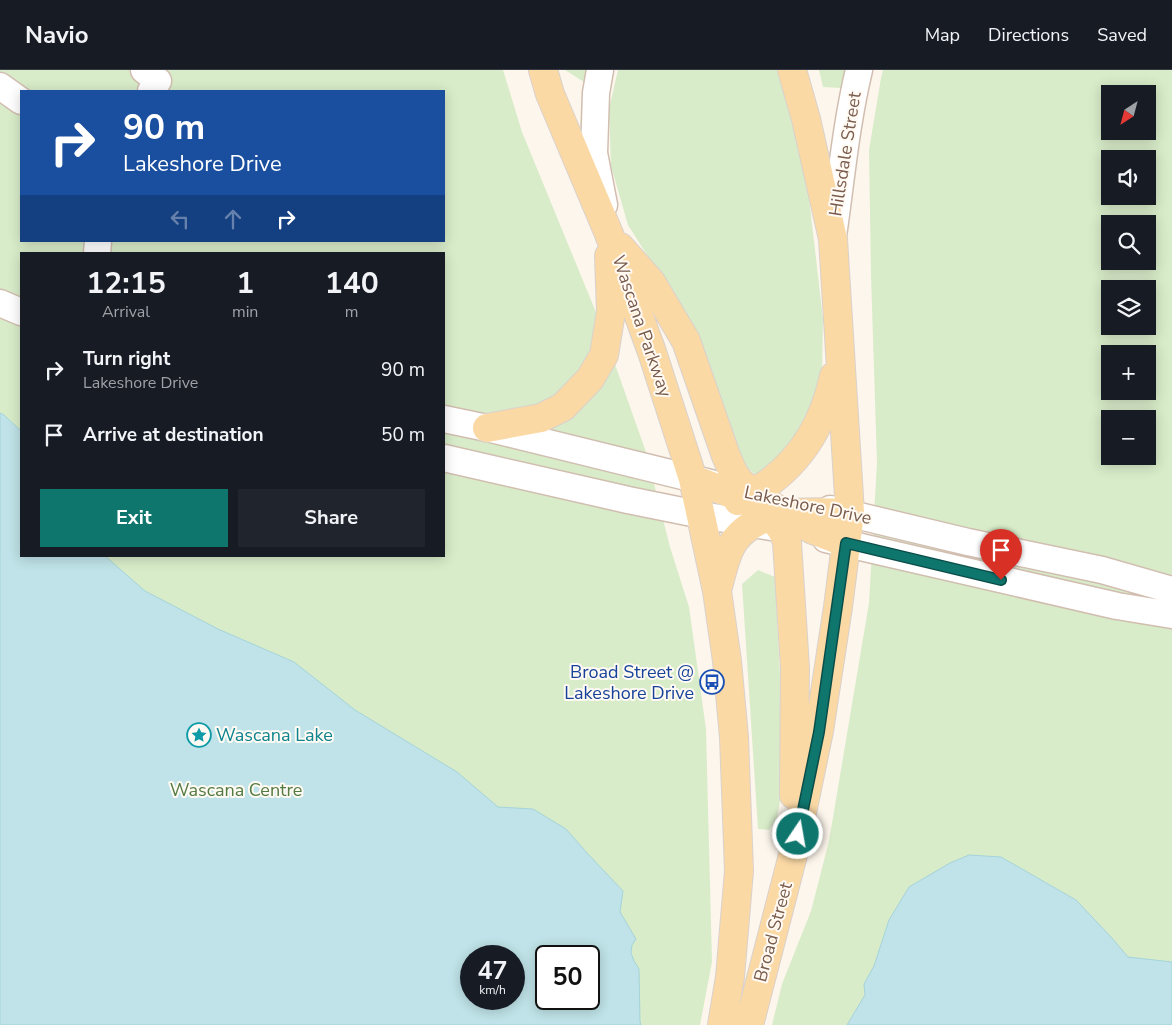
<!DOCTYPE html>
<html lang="en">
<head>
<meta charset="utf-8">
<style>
	:root { --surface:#171b24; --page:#20242c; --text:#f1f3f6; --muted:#9ea1a6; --line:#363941; --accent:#0f766e }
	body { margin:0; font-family:"Nunito Sans",sans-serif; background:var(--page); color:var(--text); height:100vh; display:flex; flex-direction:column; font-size:19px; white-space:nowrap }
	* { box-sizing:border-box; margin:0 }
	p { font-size:16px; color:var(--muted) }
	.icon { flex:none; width:28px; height:28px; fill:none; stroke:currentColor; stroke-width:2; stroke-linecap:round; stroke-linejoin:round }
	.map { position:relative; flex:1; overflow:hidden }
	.drawer { position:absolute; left:20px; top:182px; width:425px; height:305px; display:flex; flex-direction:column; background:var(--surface); border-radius:0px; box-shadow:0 2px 12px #0003 }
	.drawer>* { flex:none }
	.hud { position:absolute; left:20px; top:20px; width:425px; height:152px; border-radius:0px; box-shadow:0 2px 12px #0003; background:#1a4fa0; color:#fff; overflow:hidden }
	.needle { width:32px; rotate:216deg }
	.buttons { position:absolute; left:1101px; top:15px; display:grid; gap:10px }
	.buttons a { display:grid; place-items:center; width:55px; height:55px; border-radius:0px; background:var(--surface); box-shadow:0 2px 12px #0003; font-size:25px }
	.speed { position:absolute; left:460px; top:875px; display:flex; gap:10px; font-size:25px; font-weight:700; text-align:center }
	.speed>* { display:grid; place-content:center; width:65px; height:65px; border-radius:50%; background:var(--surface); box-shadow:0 2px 12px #0003; line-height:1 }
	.speed small { font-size:12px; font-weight:400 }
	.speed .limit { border:2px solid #111; border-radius:8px; background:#fff; color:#111 }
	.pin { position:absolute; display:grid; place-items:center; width:42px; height:42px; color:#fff; margin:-51px -21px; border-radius:50% 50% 50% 0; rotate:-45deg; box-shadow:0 0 5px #0007 }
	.pin .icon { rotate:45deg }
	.me { position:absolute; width:55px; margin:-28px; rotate:12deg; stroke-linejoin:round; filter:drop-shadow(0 0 4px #0008) }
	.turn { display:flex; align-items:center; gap:18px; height:105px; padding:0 20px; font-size:22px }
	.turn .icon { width:65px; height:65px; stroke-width:2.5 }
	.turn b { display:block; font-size:35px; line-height:42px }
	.lanes { display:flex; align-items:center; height:48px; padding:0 20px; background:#0003; justify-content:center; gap:25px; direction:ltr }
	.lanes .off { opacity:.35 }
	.eta { display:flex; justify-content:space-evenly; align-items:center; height:85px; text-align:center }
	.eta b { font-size:30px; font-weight:700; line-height:35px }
	.cta { display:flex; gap:10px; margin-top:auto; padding:10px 20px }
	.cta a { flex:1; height:58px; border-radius:0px; background:var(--accent); color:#fff; font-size:20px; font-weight:700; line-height:58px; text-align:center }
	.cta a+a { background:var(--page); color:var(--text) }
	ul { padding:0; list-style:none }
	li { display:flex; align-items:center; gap:15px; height:65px; padding:0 20px }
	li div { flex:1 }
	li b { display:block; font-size:19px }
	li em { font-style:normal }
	header { display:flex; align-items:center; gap:30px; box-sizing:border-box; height:70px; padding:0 25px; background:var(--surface); border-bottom:1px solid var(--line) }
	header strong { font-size:24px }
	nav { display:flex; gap:28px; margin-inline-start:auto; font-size:18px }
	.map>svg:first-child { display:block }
	.green { fill:#d8ecc9; fill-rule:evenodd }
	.water { fill:#bfe3e8; stroke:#a5d3da; fill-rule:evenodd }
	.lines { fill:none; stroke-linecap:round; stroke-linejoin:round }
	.minor-casing { stroke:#d1beb0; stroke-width:29 }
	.major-casing { stroke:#dad1cd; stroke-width:30 }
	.minor { stroke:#fff; stroke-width:26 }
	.major { stroke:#fbd9a5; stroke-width:28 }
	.route-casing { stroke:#0a4d48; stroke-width:12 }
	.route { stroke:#0f766e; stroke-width:9 }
	.labels { text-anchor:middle; stroke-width:4; stroke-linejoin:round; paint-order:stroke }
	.street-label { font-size:18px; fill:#7a5c4d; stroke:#fffaf3 }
	.transit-label { font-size:18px; fill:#164399; stroke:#fffaf3; text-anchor:end }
	.culture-label { font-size:18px; fill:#0d838f; stroke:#fffaf3; text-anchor:start }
	.park-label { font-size:18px; fill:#537a41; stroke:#fffaf3 }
</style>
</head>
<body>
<header>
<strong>Navio</strong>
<nav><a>Map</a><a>Directions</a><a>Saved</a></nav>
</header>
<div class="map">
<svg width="1172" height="955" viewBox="0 0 1172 955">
	<rect width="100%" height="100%" fill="#fdf6ec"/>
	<!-- green -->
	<path class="green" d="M0 0H503L522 62 600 252 646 382 670 477 689 537 706 659 712 892 700 955H0ZM21 21H444V171H21ZM21 184H444V486H21ZM471 886H514V929H471ZM546 886H589V929H546Z
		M565 0H587L584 12Z
		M618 0H780L808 119 823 249 822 307 813 352 759 407 740 393 724 335 676 231 628 155 611 96 609 39Z
		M819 0H845L841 18 823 17Z
		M883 0H1172V955H772L782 914 811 841 829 771 869 533 877 393 871 205 869 80 881 8ZM1110 24H1148V61H1110ZM1110 89H1148V126H1110ZM1110 154H1148V191H1110ZM1110 219H1148V256H1110ZM1110 284H1148V321H1110ZM1110 349H1148V386H1110Z
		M758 500 775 507 785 702 777 748 769 760 758 759 742 514Z"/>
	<!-- water -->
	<path class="water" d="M0 343 4 345 21 361V486H105L145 521 218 559 294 592 355 640 457 702 498 737 533 739 566 759 587 783 623 821 620 842 636 869 632 875 631 883 634 891 639 899 640 952 641 955H0ZM471 886H514V929H471ZM546 886H589V929H546Z
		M969 785 1001 787 1076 830 1111 867 1128 887 1172 892V955H847L865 925 864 914 874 896 889 850 909 817 950 793Z"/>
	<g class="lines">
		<!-- minor casing -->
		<g class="minor-casing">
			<path id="minor" d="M144 0 158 11 151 21
				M600 0 596 23 594 83 604 135
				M0 16 21 31
				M833 166C841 111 846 54 859 0
				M97 184 98 171
				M0 233 21 242
				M444 349 487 358 711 413
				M444 388 628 430 702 445 771 457
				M830 439 968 472 1102 500 1172 520
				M826 469 1117 536 1172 545"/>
		</g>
		<!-- major casing -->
		<g class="major-casing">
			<path id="major" d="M543 0 550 24 609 164 652 282 693 409 717 521 727 591 734 667 739 801 730 907 722 955
				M620 177 651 212 686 271 726 386 734 404 740 412 754 423 784 444 813 460 846 473
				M487 358 541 348 563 337 590 309 604 285 611 242 609 186
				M693 409C725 422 776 435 787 472L795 598 794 725
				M738 431C791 406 822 363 834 306
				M718 517C722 502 726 482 735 470 761 436 812 442 850 443
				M749 955 794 781 819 661 838 537 850 443 833 169 806 49 792 0"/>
		</g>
		<!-- minor -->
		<use href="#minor" class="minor"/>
		<!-- major -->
		<use href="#major" class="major"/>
	</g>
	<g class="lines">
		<!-- route casing -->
		<g class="route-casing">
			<path id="route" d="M798 764 819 662 846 473 1001 510"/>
		</g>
		<!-- route -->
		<use href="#route" class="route"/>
	</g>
	<!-- icons -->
	<defs>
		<g id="bus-ring" transform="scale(1.25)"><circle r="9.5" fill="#fffaf3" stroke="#1a4fb4" stroke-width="1.5"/><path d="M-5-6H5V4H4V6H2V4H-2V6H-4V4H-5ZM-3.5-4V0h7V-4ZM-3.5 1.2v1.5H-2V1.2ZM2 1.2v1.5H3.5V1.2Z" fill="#1a4fb4"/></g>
		<g id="sight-ring" transform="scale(1.25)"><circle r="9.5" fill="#fffaf3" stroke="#0f9aa8" stroke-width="1.5"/><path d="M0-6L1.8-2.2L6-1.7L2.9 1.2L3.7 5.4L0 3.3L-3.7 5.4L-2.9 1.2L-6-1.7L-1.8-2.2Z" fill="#0f9aa8"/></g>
	</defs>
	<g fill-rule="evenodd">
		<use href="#bus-ring" x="712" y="612"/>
		<use href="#sight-ring" x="199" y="665"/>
	</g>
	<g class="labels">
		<!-- street labels -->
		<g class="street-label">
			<text transform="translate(845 84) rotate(-81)" y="6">Hillsdale Street</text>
			<text transform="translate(642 256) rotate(71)" y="6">Wascana Parkway</text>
			<text transform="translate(808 435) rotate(12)" y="6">Lakeshore Drive</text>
			<text transform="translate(773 862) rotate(-75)" y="6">Broad Street</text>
		</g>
		<!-- transit labels -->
		<g class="transit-label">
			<text x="694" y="608">Broad Street @<tspan x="694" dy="21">Lakeshore Drive</tspan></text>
		</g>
		<!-- culture labels -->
		<g class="culture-label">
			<text x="216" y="671">Wascana Lake</text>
		</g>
		<!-- park labels -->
		<g class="park-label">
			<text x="236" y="726">Wascana Centre</text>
		</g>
	</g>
</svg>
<div class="buttons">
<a><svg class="needle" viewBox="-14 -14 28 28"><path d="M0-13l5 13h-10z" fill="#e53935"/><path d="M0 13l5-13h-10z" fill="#9ea1a6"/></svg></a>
<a><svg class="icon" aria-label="sound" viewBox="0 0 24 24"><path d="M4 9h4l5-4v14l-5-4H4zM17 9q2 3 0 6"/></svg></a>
<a><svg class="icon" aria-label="search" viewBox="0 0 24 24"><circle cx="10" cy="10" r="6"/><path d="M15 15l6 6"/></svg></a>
<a><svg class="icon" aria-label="layers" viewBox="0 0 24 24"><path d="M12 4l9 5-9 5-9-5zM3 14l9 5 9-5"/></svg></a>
<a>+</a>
<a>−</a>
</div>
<div class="speed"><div>47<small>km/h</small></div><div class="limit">50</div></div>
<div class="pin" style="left:1001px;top:510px;background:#d93025"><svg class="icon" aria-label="arrive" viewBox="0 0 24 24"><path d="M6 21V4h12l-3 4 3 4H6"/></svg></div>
<svg class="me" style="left:798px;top:764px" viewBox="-20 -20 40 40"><circle r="17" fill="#0f766e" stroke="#fff" stroke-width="3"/><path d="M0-11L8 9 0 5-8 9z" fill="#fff"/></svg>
<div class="hud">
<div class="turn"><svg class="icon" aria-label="right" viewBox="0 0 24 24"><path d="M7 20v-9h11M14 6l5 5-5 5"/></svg><div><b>90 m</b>Lakeshore Drive</div></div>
<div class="lanes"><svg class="icon off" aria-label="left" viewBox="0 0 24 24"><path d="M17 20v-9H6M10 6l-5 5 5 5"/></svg><svg class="icon off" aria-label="ahead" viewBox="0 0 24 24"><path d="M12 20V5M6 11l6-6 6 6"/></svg><svg class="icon" aria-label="right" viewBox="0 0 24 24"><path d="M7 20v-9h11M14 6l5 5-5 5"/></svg></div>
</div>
<section class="drawer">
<div class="eta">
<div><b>12:15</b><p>Arrival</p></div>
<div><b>1</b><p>min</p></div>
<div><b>140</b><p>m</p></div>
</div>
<ul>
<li><svg class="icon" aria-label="right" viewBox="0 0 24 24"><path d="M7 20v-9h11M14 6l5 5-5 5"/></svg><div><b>Turn right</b><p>Lakeshore Drive</p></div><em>90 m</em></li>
<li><svg class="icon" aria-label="arrive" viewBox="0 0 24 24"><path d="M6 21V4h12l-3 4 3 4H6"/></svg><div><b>Arrive at destination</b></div><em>50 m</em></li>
</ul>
<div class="cta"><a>Exit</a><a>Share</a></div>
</section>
</div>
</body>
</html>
